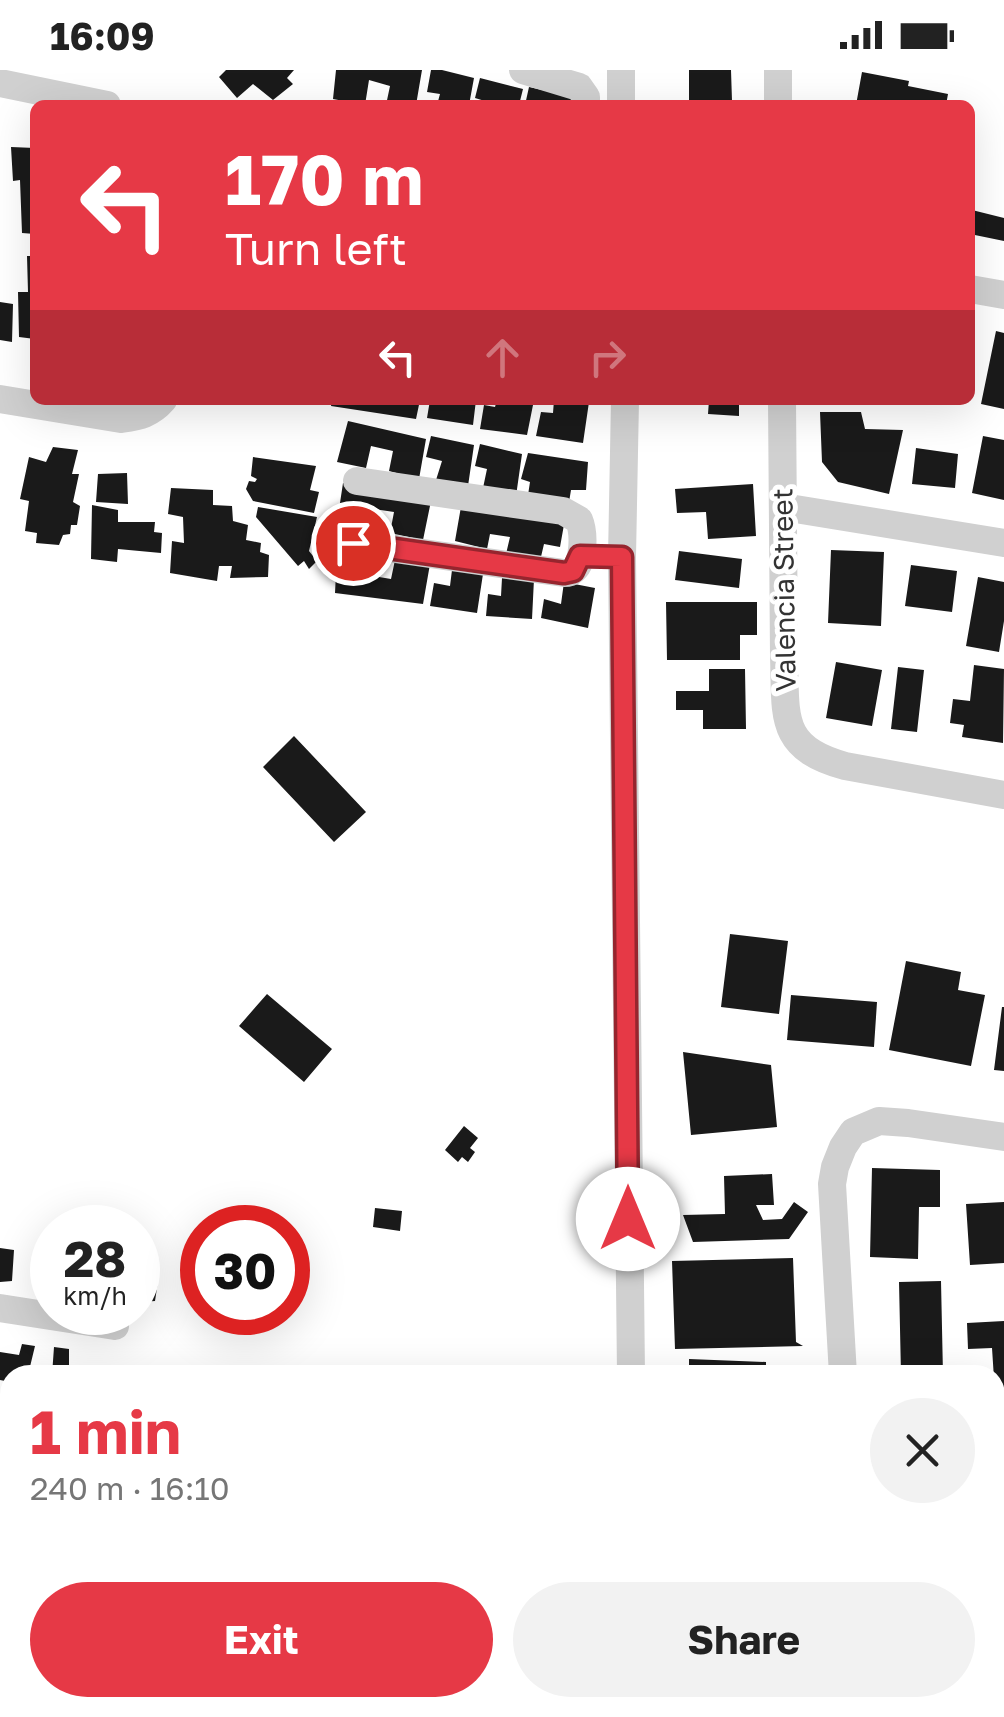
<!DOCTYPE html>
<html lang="en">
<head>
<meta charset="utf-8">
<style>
	:root { --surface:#fff; --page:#f2f2f2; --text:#222; --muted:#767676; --accent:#e63946 }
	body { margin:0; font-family:"Golos Text",sans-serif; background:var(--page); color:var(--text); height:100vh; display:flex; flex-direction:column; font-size:38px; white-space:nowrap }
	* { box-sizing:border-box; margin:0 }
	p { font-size:32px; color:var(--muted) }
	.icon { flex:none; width:55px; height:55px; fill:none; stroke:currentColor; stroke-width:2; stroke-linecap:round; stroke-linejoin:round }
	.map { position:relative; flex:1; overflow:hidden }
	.sheet { position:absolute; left:0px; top:1295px; width:1005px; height:352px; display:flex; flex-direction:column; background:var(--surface); border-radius:30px 30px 0 0; box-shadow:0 10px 40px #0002 }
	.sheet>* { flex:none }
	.banner { position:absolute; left:30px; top:30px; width:945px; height:305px; border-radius:15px; box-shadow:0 10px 40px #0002; background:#e63946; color:#fff; overflow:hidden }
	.speed { position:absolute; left:30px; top:1135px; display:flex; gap:20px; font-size:50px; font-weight:700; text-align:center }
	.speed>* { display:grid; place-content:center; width:130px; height:130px; border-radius:50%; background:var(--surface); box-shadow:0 10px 40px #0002; line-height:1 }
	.speed small { font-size:25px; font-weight:400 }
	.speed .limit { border:15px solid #d22; background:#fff; color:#111 }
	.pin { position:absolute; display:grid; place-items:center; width:85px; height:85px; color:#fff; margin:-42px; border:5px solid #fff; border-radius:50%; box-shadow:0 2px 10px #0007 }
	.me { position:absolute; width:110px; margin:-55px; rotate:0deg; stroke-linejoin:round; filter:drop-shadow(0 0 8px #0008) }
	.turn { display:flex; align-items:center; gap:35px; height:210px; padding:0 30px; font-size:45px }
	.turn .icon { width:130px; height:130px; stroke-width:2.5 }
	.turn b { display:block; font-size:70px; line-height:85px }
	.lanes { display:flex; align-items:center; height:95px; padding:0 30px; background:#0003; justify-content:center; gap:50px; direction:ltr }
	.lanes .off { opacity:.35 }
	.round { display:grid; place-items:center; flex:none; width:105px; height:105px; border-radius:52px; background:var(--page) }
	.overview { display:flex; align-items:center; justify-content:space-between; height:170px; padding:0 30px }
	h1 { font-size:60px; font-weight:700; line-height:75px; color:var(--accent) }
	.primary-button { display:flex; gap:20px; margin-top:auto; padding:20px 30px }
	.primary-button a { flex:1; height:115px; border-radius:60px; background:var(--accent); color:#fff; font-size:40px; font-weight:700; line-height:115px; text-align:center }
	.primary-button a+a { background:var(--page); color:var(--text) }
	.status { display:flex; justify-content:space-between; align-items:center; height:70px; padding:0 50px; background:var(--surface); direction:ltr }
	.status svg { height:28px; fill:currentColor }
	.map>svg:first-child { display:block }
	.building { fill:#1a1a1a }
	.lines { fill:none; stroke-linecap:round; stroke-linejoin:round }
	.minor { stroke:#d0d0d0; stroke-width:28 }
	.route-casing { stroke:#96252e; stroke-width:25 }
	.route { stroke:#e63946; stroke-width:18 }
	.labels { text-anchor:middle; stroke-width:10; stroke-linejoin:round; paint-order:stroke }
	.street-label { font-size:28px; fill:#333; stroke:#fff }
</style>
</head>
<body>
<div class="status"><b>16:09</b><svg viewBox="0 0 49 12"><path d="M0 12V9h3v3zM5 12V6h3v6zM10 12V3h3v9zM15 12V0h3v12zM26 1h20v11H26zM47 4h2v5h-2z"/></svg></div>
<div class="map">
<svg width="1004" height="1647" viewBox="0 0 1004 1647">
	<rect width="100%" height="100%" fill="#fff"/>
	<!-- building -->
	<path class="building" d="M226 0H294L287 8 293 14 273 30 253 14 237 28 219 7Z
		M336 0H422L416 35H386L390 16 369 10 365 35 333 29Z
		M431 0H442L474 8 469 35H437L440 24 427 22Z
		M689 0H731L732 31H689Z
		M862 2 909 11 908 16 948 24 946 35H856Z
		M480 8 523 19 519 35H487L488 32 475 28Z
		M529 17 573 27 571 35H525Z
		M11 77 35 78V164L22 163 20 110 13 111Z
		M972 140 1004 148V171L970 164Z
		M27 186H35V269L19 267 18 222H28Z
		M0 232 13 234 12 272 0 270Z
		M996 261 1004 263V339L981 334Z
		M332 330H420L416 349 331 336Z
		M430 330H476L473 355 427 348Z
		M497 330H534L527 365 480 359 484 335 495 337Z
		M554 330 589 332 583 373 536 366 541 342 553 343Z
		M709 330H739V346L708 344Z
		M820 342H861L865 359 903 360 889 424 838 412 822 392Z
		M348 351 426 369 419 409 389 401 393 381 371 376 366 398 337 392Z
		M431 366 474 375 468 416 436 410 442 391 426 387Z
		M983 366 1004 370V430L972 423Z
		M480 374 522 384 516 426 483 418 487 399 475 396Z
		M53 377 78 380 72 404H79L73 432 80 436 77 455H71L70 464 63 465 59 475 36 473 37 463 25 461 29 431 20 429 29 387 46 392Z
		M916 378 958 384 955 418 912 414Z
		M528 383 588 392 586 420H571L569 432 528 425 530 412 521 409Z
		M253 387 316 396 310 420 319 422 314 443 253 431 246 419 249 411 255 412 257 409 251 406Z
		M127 403 128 434 96 432 98 404Z
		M343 413 431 431 423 470 390 463 394 442 374 439 371 459 337 453Z
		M753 414 756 466 708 469 706 442 677 443 675 419Z
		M171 418 213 420V435L232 436 233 451 248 455 246 470 261 473 260 482 269 485 268 507 230 508 232 496H219L217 511 170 503 172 471 184 473 183 447 168 444Z
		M462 431 565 449 560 477 544 474 540 491 506 484 510 467 490 464 487 479 455 471Z
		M92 435 118 440V452H155L154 462 162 463 161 483 118 479 117 492 91 489Z
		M258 437 317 447 309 481 317 491 309 499 304 491 298 496 256 447Z
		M831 480 884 482 881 556 828 553Z
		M679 481 742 489 739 518 675 510Z
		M337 483 369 488 367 505 391 509 395 490 430 494 423 534 335 523Z
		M911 495 957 501 952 542 905 536Z
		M452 500 483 504 477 543 430 536 434 513 450 516Z
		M978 507 1004 512V551L999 582 966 576Z
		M502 508 534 509 532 549 486 546 488 524 501 526Z
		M564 512 595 518 588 558 541 548 544 529 561 534Z
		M666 532H757V565H740V590H667Z
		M836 592 882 600 872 656 826 648Z
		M974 595 1004 599 1003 673 962 667 964 655 950 653 953 629 970 631Z
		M898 597 924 600 917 662 891 659Z
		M709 599H745L746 659H703V640H676V621H709Z
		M294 666 366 742 334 772 263 697Z
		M730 864 788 871 779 944 721 937Z
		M906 891 961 902 958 920 985 925 971 996 889 980Z
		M267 924 332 979 304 1012 239 956Z
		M791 925 877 932 874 977 787 970Z
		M1002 937H1004V1001L994 1000Z
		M683 982 771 995 777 1057 691 1065Z
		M464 1056 478 1068 470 1078 475 1082 468 1092 462 1087 458 1092 445 1080Z
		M872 1098 940 1100V1137H919L918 1189 870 1187Z
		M772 1104 774 1135H756L763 1150 782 1149 794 1132 808 1142 789 1169 693 1172 683 1145 725 1144 724 1106Z
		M1004 1132V1193L970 1195 966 1134Z
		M375 1138 402 1141 400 1161 373 1157Z
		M0 1178 14 1180 12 1211 0 1212Z
		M793 1188 796 1272 803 1276 675 1279 672 1191Z
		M138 1202 159 1205 155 1231 142 1232V1215L138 1214Z
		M941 1211 943 1305H901L899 1212Z
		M1004 1251V1324H995L992 1278 968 1279 967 1253Z
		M22 1274 35 1276 28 1305H10V1312L0 1310V1282L19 1285Z
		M54 1277 69 1279V1295L115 1303V1305H52Z
		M689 1289 766 1292V1305H689Z
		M0 1387 10 1388V1414L0 1412Z
		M995 1521 1004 1522V1597L995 1604Z
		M179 1638H213L212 1647H179Z
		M236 1638H272L271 1647H237Z
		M289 1638H321V1647H289Z
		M349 1638H379L378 1647H348Z
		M396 1638H430L429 1647H397Z
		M454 1638H492L491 1647H452Z
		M506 1638H538V1647H507Z
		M705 1638H755L738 1647H710Z"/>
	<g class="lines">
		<!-- minor -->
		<path class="minor" d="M523 0 579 17 586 27V35
			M621 0V35
			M778 0V35
			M0 13 107 35
			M970 219 1004 225
			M0 329 121 349C140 346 151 344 163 330
			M625 330 622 487 631 1305
			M782 330 784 586C786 646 778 678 845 696L1004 725
			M783 437 1004 473
			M353 473 564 503C566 503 570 503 572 501 585 493 584 462 579 450L563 441 357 411
			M0 1238 115 1256
			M843 1305 832 1114 835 1097 843 1077 853 1062 879 1051 908 1053 1004 1067
			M0 1354 10 1355
			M995 1361 1004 1363
			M0 1478 10 1479
			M228 1638V1647
			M337 1638V1647
			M445 1638V1647
			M559 1638V1647
			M903 1638 973 1647
			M636 1647V1638"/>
	</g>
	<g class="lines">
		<!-- route casing -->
		<g class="route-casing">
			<path id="route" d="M353 473 564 503 573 501 580 486 622 487 628 1149"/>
		</g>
		<!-- route -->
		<use href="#route" class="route"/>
	</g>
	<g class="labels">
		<!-- street labels -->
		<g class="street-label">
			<text transform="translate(784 520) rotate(-91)" y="10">Valencia Street</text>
		</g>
	</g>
</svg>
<div class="speed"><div>28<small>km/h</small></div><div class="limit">30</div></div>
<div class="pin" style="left:353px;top:473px;background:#d93025"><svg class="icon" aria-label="arrive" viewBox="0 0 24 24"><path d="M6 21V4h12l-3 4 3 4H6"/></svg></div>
<svg class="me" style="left:628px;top:1149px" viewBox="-20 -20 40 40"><circle r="19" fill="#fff"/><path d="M0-13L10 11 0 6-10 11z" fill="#e63946"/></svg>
<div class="banner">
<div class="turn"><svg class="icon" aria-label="left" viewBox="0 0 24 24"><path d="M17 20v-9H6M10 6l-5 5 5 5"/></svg><div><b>170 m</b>Turn left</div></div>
<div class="lanes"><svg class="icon" aria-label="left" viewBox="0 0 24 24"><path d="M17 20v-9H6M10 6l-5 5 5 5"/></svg><svg class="icon off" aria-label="ahead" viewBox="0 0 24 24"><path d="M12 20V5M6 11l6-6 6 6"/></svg><svg class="icon off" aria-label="right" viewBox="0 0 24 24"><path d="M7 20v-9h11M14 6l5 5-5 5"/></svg></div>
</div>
<section class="sheet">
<div class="overview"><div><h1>1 min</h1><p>240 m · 16:10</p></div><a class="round"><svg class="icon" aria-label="close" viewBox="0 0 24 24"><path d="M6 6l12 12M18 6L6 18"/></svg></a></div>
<div class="primary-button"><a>Exit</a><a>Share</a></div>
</section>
</div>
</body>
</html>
